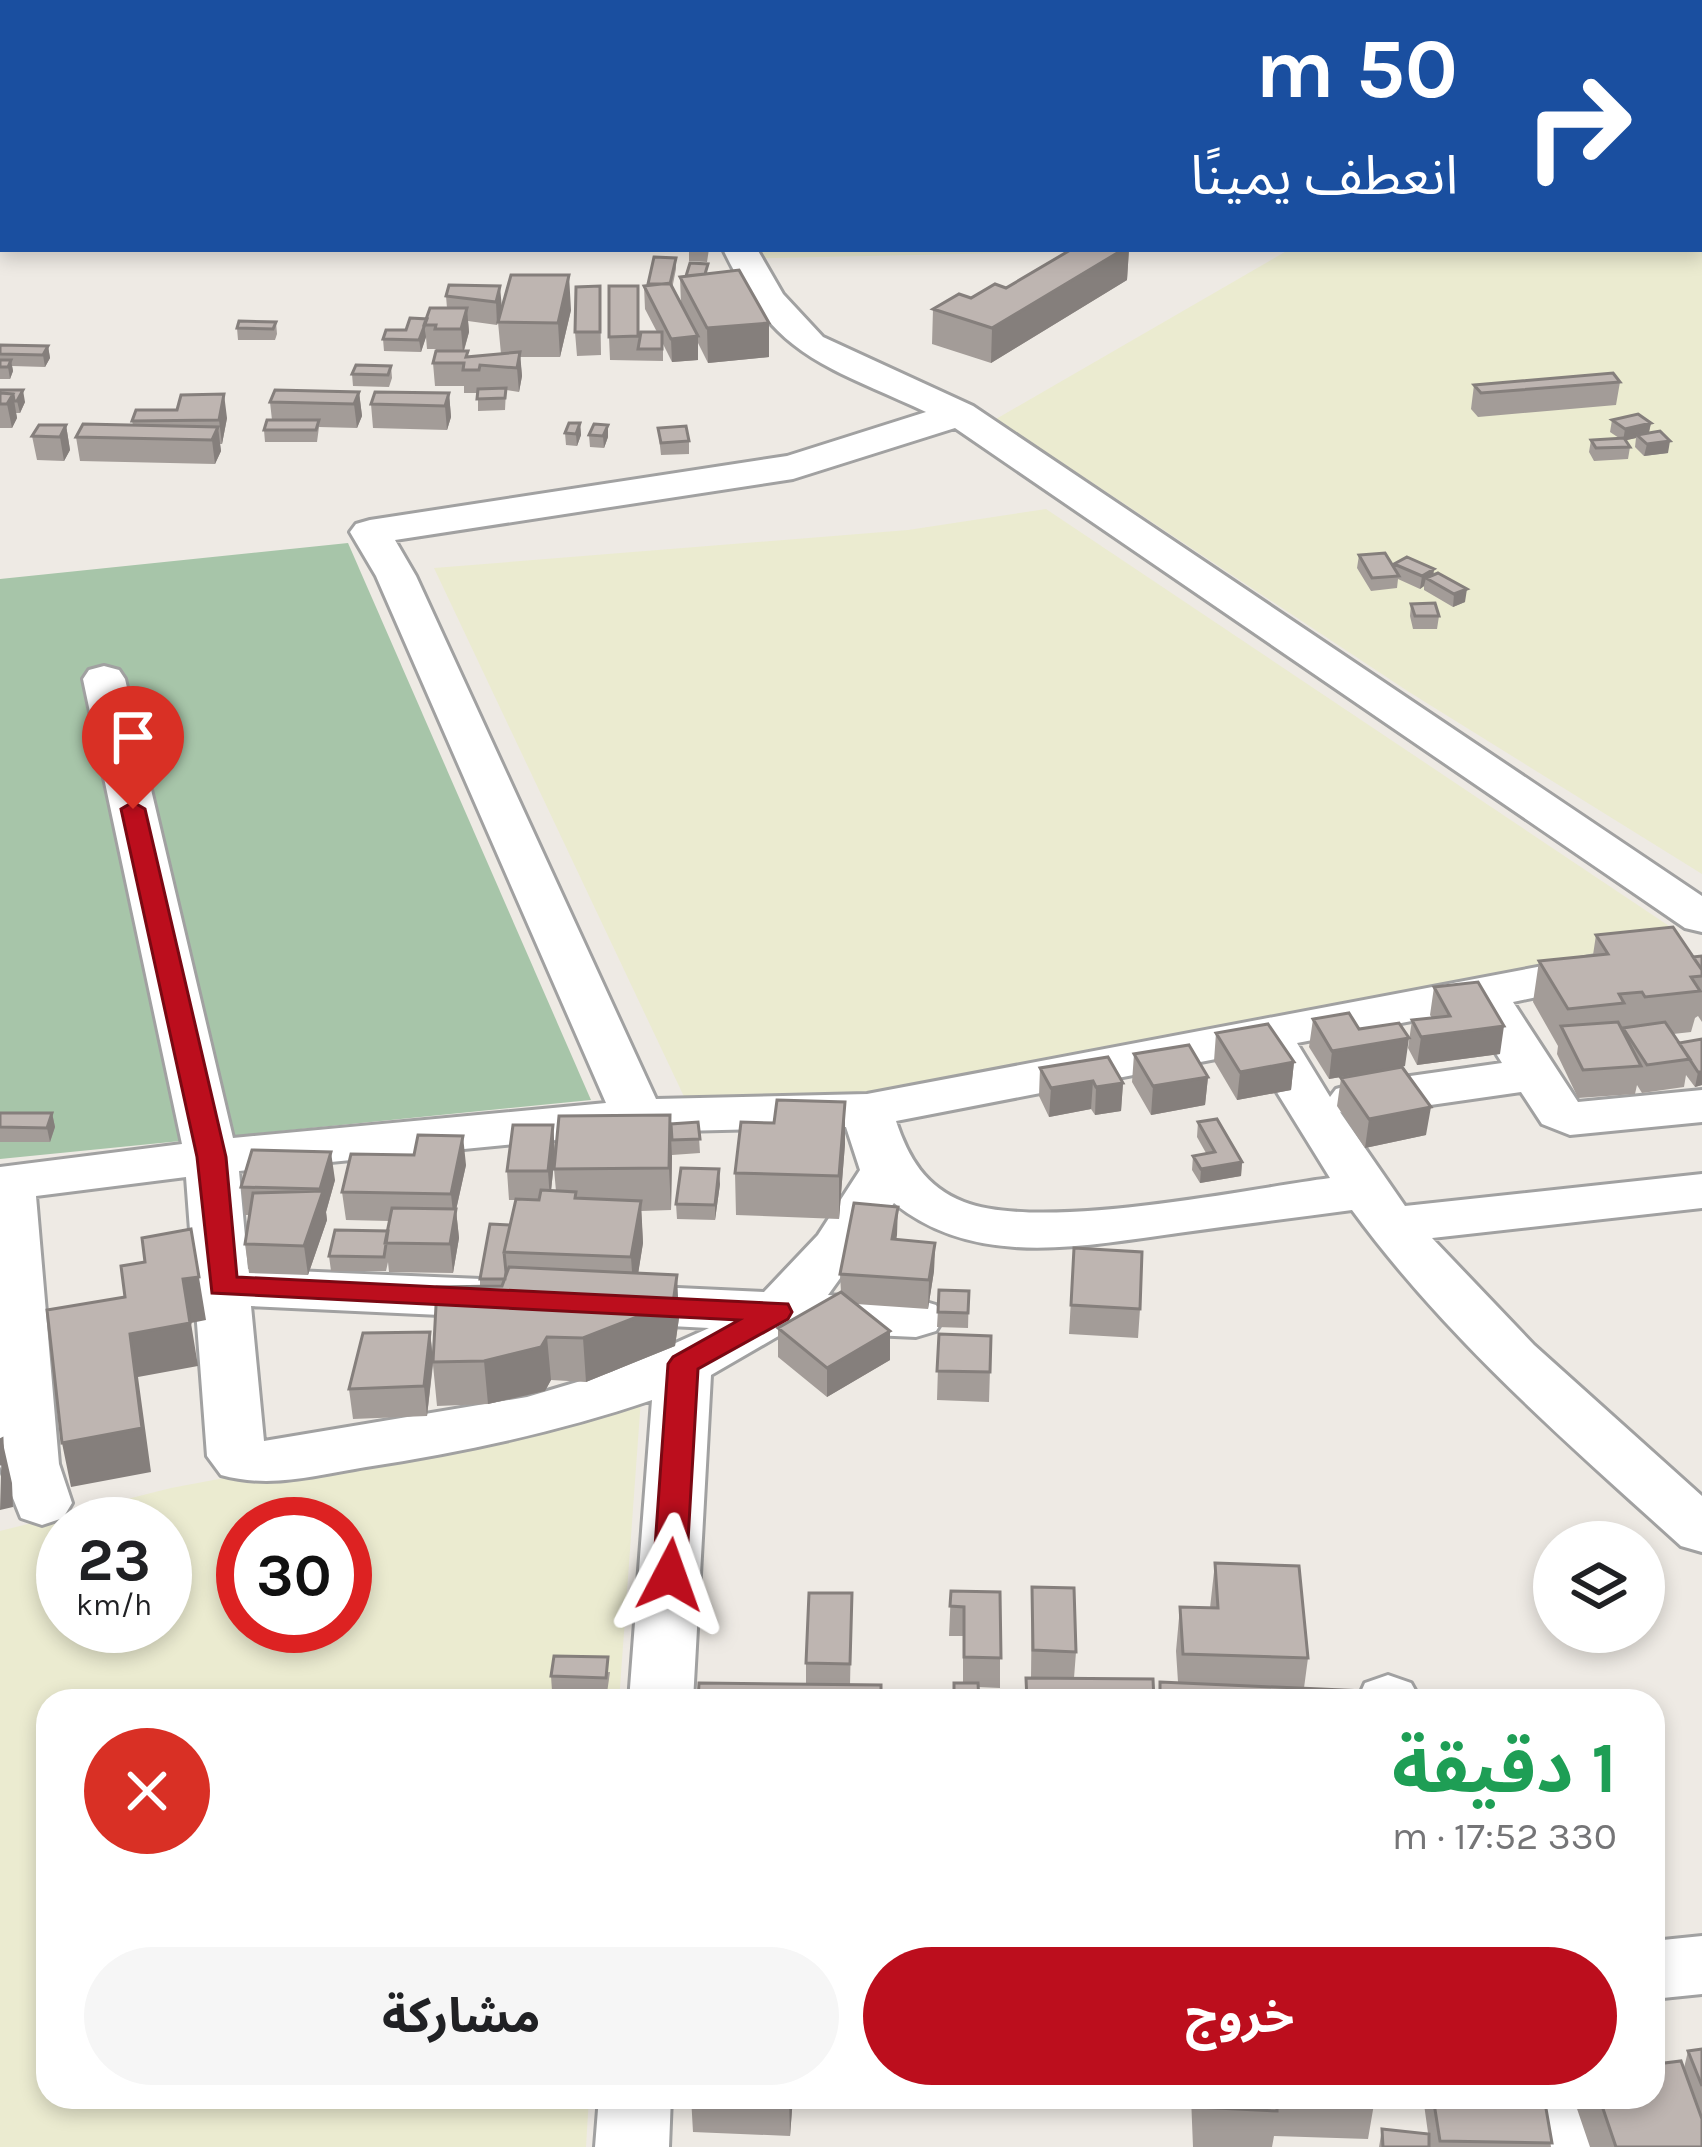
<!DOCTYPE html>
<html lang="ar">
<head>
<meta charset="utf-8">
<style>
	:root { --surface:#fff; --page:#f6f6f6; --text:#202124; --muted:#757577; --accent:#bc0e1d }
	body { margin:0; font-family:Karla,"Noto Sans Arabic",sans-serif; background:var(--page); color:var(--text); direction:rtl; height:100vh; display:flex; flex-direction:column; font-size:45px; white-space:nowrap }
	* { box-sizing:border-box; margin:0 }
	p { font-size:39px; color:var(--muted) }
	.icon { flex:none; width:66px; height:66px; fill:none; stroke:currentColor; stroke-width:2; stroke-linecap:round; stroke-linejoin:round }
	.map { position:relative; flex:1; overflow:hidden; direction:ltr }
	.drawer { position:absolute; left:36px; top:1689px; width:1629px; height:420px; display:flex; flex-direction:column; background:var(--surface); border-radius:36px; box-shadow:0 6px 18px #0003; direction:rtl }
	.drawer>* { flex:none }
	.banner { position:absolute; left:0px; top:0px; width:1704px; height:252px; box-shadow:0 6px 18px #0003; direction:rtl; background:#1a4fa0; color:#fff; overflow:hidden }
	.buttons { position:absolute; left:1533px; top:1521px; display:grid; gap:24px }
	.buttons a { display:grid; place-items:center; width:132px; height:132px; border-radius:50%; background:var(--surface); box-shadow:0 6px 18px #0003; font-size:60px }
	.speed { position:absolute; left:36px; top:1497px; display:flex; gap:24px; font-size:60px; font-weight:700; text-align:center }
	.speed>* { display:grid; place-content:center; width:156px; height:156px; border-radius:50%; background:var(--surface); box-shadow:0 6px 18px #0003; line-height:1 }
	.speed small { font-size:30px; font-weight:400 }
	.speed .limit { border:18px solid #d22; background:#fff; color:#111 }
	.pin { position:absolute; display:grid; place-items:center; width:102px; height:102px; color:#fff; margin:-123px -51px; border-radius:50% 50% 50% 0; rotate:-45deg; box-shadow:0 0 12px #0007 }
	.pin .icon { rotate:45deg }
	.me { position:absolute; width:132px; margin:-66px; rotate:4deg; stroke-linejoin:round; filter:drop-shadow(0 0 9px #0008) }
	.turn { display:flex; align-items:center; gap:42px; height:252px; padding:0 48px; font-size:54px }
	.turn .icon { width:156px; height:156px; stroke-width:2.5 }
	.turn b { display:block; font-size:84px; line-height:102px }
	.round { display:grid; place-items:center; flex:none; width:126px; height:126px; border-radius:63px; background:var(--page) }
	.headline { display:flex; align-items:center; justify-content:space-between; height:204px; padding:0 48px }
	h1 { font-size:72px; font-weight:700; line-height:90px; color:#1e9e55 }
	.action { display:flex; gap:24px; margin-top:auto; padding:24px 48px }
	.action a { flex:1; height:138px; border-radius:72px; background:var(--accent); color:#fff; font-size:48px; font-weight:700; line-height:138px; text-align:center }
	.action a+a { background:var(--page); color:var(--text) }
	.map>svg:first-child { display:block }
	.farmland { fill:#ebebd0; fill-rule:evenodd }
	.cemetery { fill:#a7c5a9 }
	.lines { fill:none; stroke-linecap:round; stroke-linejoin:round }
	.minor-casing { stroke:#a1a1a1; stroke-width:6 }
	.minor { fill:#fff; fill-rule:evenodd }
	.wall { fill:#a39c98 }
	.shaded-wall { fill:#857f7c }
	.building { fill:#beb5b1; stroke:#857f7c; stroke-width:3 }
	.route { fill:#bc0e1d; stroke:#7a0913; stroke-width:3 }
</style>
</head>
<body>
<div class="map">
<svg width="1702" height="2147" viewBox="0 0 1702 2147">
	<rect width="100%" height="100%" fill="#eeeae4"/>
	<!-- farmland -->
	<path class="farmland" d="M0 0H538L3 3 0 16Z
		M580 0H1618L579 3Z
		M1702 87V874L1409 692 996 419 1290 249H1701Z
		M724 249H1193L730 259Z
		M1046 509 1681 934 1513 978 926 1094 688 1105 434 568 908 530Z
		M641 1399 619 1701H48V2097H589L586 2147H0V1531L171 1488ZM63 1524H165V1626H63ZM243 1524H345V1626H243Z"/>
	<!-- cemetery -->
	<path class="cemetery" d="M348 543 591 1100 0 1159V579Z"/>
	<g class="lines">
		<!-- minor casing -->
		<g class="minor-casing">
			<path id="minor" d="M723 249H757L783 294 823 337 973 406 1702 896V932L1685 928 955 428 793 479 395 540 416 576 656 1099 867 1094 1601 955 1618 960 1625 970 1618 980 1513 1002 1578 1102 1702 1090V1122L1570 1135 1542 1124 1521 1092 1354 1116 1340 1112 1405 1206 1702 1174V1208L1432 1238 1534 1345 1702 1496V1552L1681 1546C1564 1440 1445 1337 1352 1210 1294 1218 1236 1225 1178 1233 1082 1246 975 1269 894 1203L828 1295 916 1299 936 1305 944 1318 936 1331 916 1337 787 1331 711 1375 693 1701H629L652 1400C558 1432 464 1452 366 1467 317 1475 271 1489 221 1475L207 1456 186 1177 36 1196 59 1464 72 1503 63 1518 42 1525 21 1518 0 1466V1167L182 1144 83 679 89 670 104 666 119 670 125 679 233 1138 606 1103 376 576 350 532 356 524 370 520 787 456 926 412C825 365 775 358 723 249ZM1469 1010 1502 1063 1354 1084 1336 1089 1330 1097 1297 1043ZM1252 1052 1330 1178C1241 1190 1042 1232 964 1202 925 1187 908 1157 896 1121ZM846 1127 860 1170 818 1235 764 1292 613 1285 593 1291 585 1304 593 1317 613 1323 709 1328 611 1372 527 1397 264 1441 251 1306 504 1318 524 1312 532 1299 524 1286 504 1280 248 1269 239 1171 638 1132Z
				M1388 1675 1411 1683 1421 1701H1357L1365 1683Z
				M1702 1936V1994L1653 1999V1941Z
				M599 2097H671L669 2147H595Z
				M1510 2097H1582L1600 2147H1526Z"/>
		</g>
		<!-- minor -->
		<use href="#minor" class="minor"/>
	</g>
	<!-- wall -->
	<path class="wall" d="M689 249H709L707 262 689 261Z
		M1072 249H1129L1127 280 991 363 932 344 933 309 1006 288Z
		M676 258V269L672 289 681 305 680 277 708 274 769 357 708 363 698 343V360L672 362 663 344V361L610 360 609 337 638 286 639 345 657 332 645 309 644 286H648Z
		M500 286 497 325 468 321 469 332 464 351H468V357L501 354 498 322 571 310 560 357H520L522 376 519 392 506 390 505 410 478 411V393H464V386H435L433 363 436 349H427L426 337 421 352 384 351 383 339 406 330 447 308 446 296Z
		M600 286 601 355 577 356 575 332Z
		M276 322 277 334 275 340H238L237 328Z
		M0 345 48 346 50 358 45 367 12 366 13 371 10 379H0Z
		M391 366 392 378 389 387 353 386 352 374Z
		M1620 382 1616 405 1478 417 1471 409 1474 385Z
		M0 390 25 402 20 413H16L17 418 12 428H0Z
		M359 392 362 416 357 428 319 427 317 442H265L264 430 272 420 270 402Z
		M449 393 451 417 447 430 373 428 371 404Z
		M227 418 222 444H220L221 451 215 464 80 461 76 437 133 425 132 421Z
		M1612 420 1651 423 1649 433 1668 453 1644 456 1635 447 1636 438 1626 440 1630 447 1628 459 1594 461 1589 452 1591 440 1619 438 1610 432Z
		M580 423 581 435 577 446 566 445 565 433Z
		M66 425 70 450 64 461 37 460 32 436Z
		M658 428 689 441V454L661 455Z
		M589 435 608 437 604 448 590 447Z
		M1359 555 1394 568V564L1434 574 1465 602 1453 607 1424 590V586L1420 589 1398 579 1397 588 1371 591 1357 568Z
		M1411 604 1439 616 1437 629H1413L1410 616Z
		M1596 935 1693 957 1702 956V1022L1698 1016 1695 1018 1691 1032 1673 1034 1679 1043 1702 1039V1085L1695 1087 1686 1075 1684 1087 1642 1093 1637 1085 1635 1094 1578 1098 1557 1054 1558 1046 1533 1002 1539 961 1593 955Z
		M1434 987 1500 1054 1417 1065 1408 1048 1412 1020 1432 1018 1430 1015Z
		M1313 1019 1405 1066 1329 1079 1309 1047Z
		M1216 1033 1294 1062 1291 1090 1237 1100 1214 1061Z
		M1134 1054 1208 1077 1205 1105 1151 1115 1132 1082Z
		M1040 1068 1123 1083 1121 1111 1095 1115 1091 1109 1049 1117 1039 1096Z
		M1341 1078 1426 1135 1365 1148 1337 1106Z
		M845 1102V1144L839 1219 736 1215 735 1173 774 1123Z
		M0 1113H52L55 1127 50 1142H0Z
		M698 1122 700 1153 672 1155 671 1210 641 1211 643 1243 638 1273 679 1318 675 1346 586 1382 551 1380 545 1391 488 1404 437 1406 433 1365 427 1416 353 1419 349 1389 430 1332 433 1357 480 1286V1279L510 1225 516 1200H509L507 1171 553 1125 555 1153 551 1191H556L554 1169 671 1124Z
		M1198 1122 1242 1162 1241 1176 1200 1183 1192 1170 1193 1156 1206 1153 1197 1137Z
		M466 1165 456 1210 459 1238 453 1273 389 1272 388 1262 386 1271H331L329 1256 388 1231 390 1221 346 1220 342 1192Z
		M335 1180 326 1212 327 1220 308 1275 249 1273 245 1244 250 1215H245L241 1187Z
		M720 1184 715 1220 677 1219 676 1204Z
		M897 1240 935 1243 934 1271 928 1309 856 1304 890 1331V1360L827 1397 778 1357V1328L841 1292 840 1274Z
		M1074 1248 1140 1309 1138 1338 1069 1334Z
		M939 1290 969 1291 968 1328 937 1327Z
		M939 1334 991 1336 989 1402 937 1400Z
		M1215 1563 1308 1658 1304 1688 1388 1701H1158L1160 1682H1178L1176 1651 1180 1607 1210 1608Z
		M1032 1587 1076 1652 1074 1678 1154 1701H1025L1026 1678H1031Z
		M951 1591 1000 1592V1688L978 1687 963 1683V1636H949Z
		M852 1593 850 1685 806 1684V1663Z
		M610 1672 607 1693 552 1691 551 1676Z
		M1702 2049V2147H1590L1573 2097H1653L1684 2068 1688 2051Z
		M691 2097H793L790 2136 693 2132Z
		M1191 2097H1412L1410 2105 1374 2104 1368 2139 1274 2136 1272 2147H1193Z
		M1423 2097H1544L1551 2147H1430L1429 2138V2147H1379L1382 2129 1428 2133Z"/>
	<!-- shaded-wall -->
	<path class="shaded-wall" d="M1124 249H1129L1127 280 991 363 992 328Z
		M569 275 571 310 560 357 558 323Z
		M500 286 502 309 497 325 496 302Z
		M467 308 469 332 463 353 461 329Z
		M769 323V357L708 363 707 328Z
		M424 325 426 337 421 352 419 340Z
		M698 336V360L672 362 671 339Z
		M48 346 50 358 45 367 43 355Z
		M520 352 522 376 519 392 517 368Z
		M11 360 13 371 10 379 8 367Z
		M23 390 25 402 20 413 17 401Z
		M359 392 362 416 357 428 354 404Z
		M449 393 451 417 447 430 445 406Z
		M13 394 17 418 12 428 7 404Z
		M224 394 227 418 222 444 219 420Z
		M580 423 581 435 577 446 576 434Z
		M1651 423 1648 435H1637L1636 438 1623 441 1625 429Z
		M66 425 70 450 64 461 60 437Z
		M608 425V437L604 448 603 436Z
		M218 427 221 451 215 464 212 440Z
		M1670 441 1668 453 1644 456 1647 444Z
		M1434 569 1433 581 1426 578 1424 586 1420 589 1422 576Z
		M1467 589 1465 602 1453 607 1454 594Z
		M1504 1026 1500 1054 1417 1065 1421 1037Z
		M1409 1038 1405 1066 1329 1079 1332 1051Z
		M1294 1062 1291 1090 1237 1100 1240 1072Z
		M1698 1072H1702V1085L1695 1087Z
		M1208 1077 1205 1105 1151 1115 1153 1086Z
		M1093 1081 1091 1109 1049 1117 1051 1088Z
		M1123 1083 1121 1111 1095 1115 1096 1087Z
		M845 1102V1144L839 1219V1176Z
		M1431 1107 1426 1135 1365 1148 1369 1119Z
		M52 1113 55 1127 50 1142 47 1128Z
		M670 1115 672 1157 671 1210 669 1168Z
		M553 1125 555 1153 550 1200 548 1171Z
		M463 1136 466 1165 456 1210 459 1238 453 1273 450 1244 454 1222 451 1194Z
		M331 1152 335 1180 326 1212 327 1220 308 1275 304 1246 321 1196 320 1189Z
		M1242 1162 1241 1176 1200 1183 1201 1169Z
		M719 1169 720 1184 715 1220V1205Z
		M641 1201 643 1243 634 1300 631 1257Z
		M898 1207 897 1235 892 1268V1239Z
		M191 1229 206 1320 191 1323 198 1366 138 1377 151 1472 71 1487 62 1443 130 1334 183 1279Z
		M935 1243 934 1271 928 1309 929 1280Z
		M677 1275 679 1318 675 1346 586 1382 583 1338Z
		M890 1331V1360L827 1397V1368Z
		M430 1332 433 1361 427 1416 424 1386Z
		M547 1337 551 1380 545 1391 488 1404 484 1361Z
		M2 1439 12 1483 13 1507 0 1510Z
		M789 2097H793L790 2136Z"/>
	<!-- building -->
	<path class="building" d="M1072 249H1124L992 328 933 309 959 294 971 298 995 284 1006 288Z
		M654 257 676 258 670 284H648Z
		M690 263 708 264 705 274 686 276Z
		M739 270 769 323 707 328 680 277Z
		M511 275H569L558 323 498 322Z
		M670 283 698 336 671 339 644 286Z
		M449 285 500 286 496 302 446 296Z
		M600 286V332H575L576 287Z
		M609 286H638V336L609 337Z
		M430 308H467L461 329H435L436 325H424Z
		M410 318 427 319 419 340 383 339 386 330H406Z
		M239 321 276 322 273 329 237 328Z
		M641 332H662V349H638Z
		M0 345 48 346 43 355 0 354Z
		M436 351H468L466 357 520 352 517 368 480 365 479 370H463L464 363H433Z
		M0 360H11L8 367H0Z
		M356 365 391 366 388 375 352 374Z
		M1613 373 1620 382 1481 393 1474 385Z
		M506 388 505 398 477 399 478 389Z
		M0 390H23L17 401H14L13 394 0 393Z
		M275 390 359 392 354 404 270 402Z
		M375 392 449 393 445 406 371 404Z
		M0 393 13 394 7 404H0Z
		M224 394 219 420 132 421 136 410H177L181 395Z
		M1638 414 1651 423 1625 429 1612 420Z
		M267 420H319L316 430H264Z
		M569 423H580L576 434 565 433Z
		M83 424 218 427 212 440 76 437Z
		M594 424 608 425 603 436 589 435Z
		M39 425H66L60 437 32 436Z
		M686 426 689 441 661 443 658 428Z
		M1660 431 1670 441 1647 444 1637 435Z
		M1624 438 1630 447 1596 448 1591 440Z
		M1385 553 1399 576 1372 578 1359 555Z
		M1407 557 1434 569 1422 576 1394 564Z
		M1438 573 1467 589 1454 594 1426 578Z
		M1435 603 1439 616H1415L1411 604Z
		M1673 927 1702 970V976L1691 977 1700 991 1645 997 1642 992 1619 994 1624 1003 1568 1009 1539 961 1608 954 1596 935Z
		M1702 956V970L1693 957Z
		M1478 982 1504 1026 1421 1037 1412 1020 1450 1016 1434 987Z
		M1349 1013 1359 1029 1399 1023 1409 1038 1332 1051 1313 1019Z
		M1618 1022 1641 1066 1583 1070 1561 1026Z
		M1665 1022 1690 1059 1647 1065 1623 1028Z
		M1268 1024 1294 1062 1240 1072 1216 1033Z
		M1702 1039V1072H1698L1679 1043Z
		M1189 1045 1208 1077 1153 1086 1134 1054Z
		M1108 1057 1123 1083 1096 1087 1093 1081 1051 1088 1040 1068Z
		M1402 1067 1431 1107 1369 1119 1341 1078Z
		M777 1100 845 1102 839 1176 735 1173 741 1122 774 1123Z
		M0 1113H52L47 1128 0 1127Z
		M670 1115 669 1168 554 1169 559 1116Z
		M1217 1119 1242 1162 1201 1169 1193 1156 1215 1152 1198 1122Z
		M698 1122 700 1139 672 1140 671 1124Z
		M513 1125H553L548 1171H507Z
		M418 1135 463 1136 451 1194 342 1192 351 1154 414 1155Z
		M252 1150 331 1152 320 1189 241 1187Z
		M681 1168 719 1169 715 1205 676 1204Z
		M541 1190 576 1192 575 1198 641 1201 631 1257 504 1252 516 1199 539 1200Z
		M323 1191 304 1246 245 1244 253 1193Z
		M854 1203 898 1207 892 1239 935 1243 929 1280 840 1274Z
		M392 1208 456 1209 450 1244 385 1243Z
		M490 1224 510 1225 504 1252 506 1272 505 1279H480Z
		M191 1229 199 1277 183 1279 190 1323 130 1334 142 1428 62 1443 47 1310 125 1297 121 1266 145 1262 142 1238Z
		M335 1230 388 1231 384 1257 329 1256Z
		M1074 1248 1142 1252 1140 1309 1071 1305Z
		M509 1267 677 1275 673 1303 583 1338 547 1337 541 1347 484 1361 433 1362 437 1287 502 1286Z
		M939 1290 969 1291 968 1313 938 1312Z
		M841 1292 890 1331 827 1368 778 1328Z
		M430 1332 424 1386 349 1389 363 1333Z
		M939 1334 991 1336 990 1372 937 1371Z
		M2 1439 3 1464H0V1440Z
		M1215 1563 1299 1566 1308 1658 1183 1654 1180 1607 1218 1608Z
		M1032 1587 1074 1588 1076 1652 1033 1650Z
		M951 1591 1000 1592 1001 1658 964 1657V1607L950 1606Z
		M809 1593H852L850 1664 806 1663Z
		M554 1656 608 1657 606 1678 551 1676Z
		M1026 1678 1153 1679 1154 1701H1027Z
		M1160 1682 1387 1692 1388 1701H1160Z
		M699 1683 881 1685V1701H698Z
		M954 1683H978L979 1701H954Z
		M1702 2049V2086L1688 2051Z
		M1653 2055 1656 2064 1681 2061 1702 2119V2147H1616L1599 2097H1653Z
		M1198 2097H1277V2111L1198 2107Z
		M1433 2097H1544L1552 2143 1440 2141Z
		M1382 2129 1429 2134V2147H1383Z"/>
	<!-- route -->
	<path class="route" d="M133 802 145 809 226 1157 237 1277 788 1304 792 1312 788 1319 698 1369 686 1575 681 1583H658L653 1575 668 1364 673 1357 739 1320 212 1293 197 1157 121 809Z"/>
</svg>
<div class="buttons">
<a><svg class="icon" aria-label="layers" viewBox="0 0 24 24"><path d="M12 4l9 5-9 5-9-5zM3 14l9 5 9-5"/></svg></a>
</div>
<div class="speed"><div>23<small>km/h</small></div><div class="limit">30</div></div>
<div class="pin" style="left:133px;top:809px;background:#d93025"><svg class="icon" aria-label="arrive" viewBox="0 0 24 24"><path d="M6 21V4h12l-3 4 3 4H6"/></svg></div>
<svg class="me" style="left:670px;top:1575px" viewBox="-20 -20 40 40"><path d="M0-17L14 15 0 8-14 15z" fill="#bc0e1d" stroke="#fff" stroke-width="4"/></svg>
<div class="banner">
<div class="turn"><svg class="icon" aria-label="right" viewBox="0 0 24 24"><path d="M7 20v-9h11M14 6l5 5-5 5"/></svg><div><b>50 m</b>انعطف يمينًا</div></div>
</div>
<section class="drawer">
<div class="headline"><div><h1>1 دقيقة</h1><p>330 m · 17:52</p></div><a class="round" style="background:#d93025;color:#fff"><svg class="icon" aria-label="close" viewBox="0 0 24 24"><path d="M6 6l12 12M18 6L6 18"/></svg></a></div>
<div class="action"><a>خروج</a><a>مشاركة</a></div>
</section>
</div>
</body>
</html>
